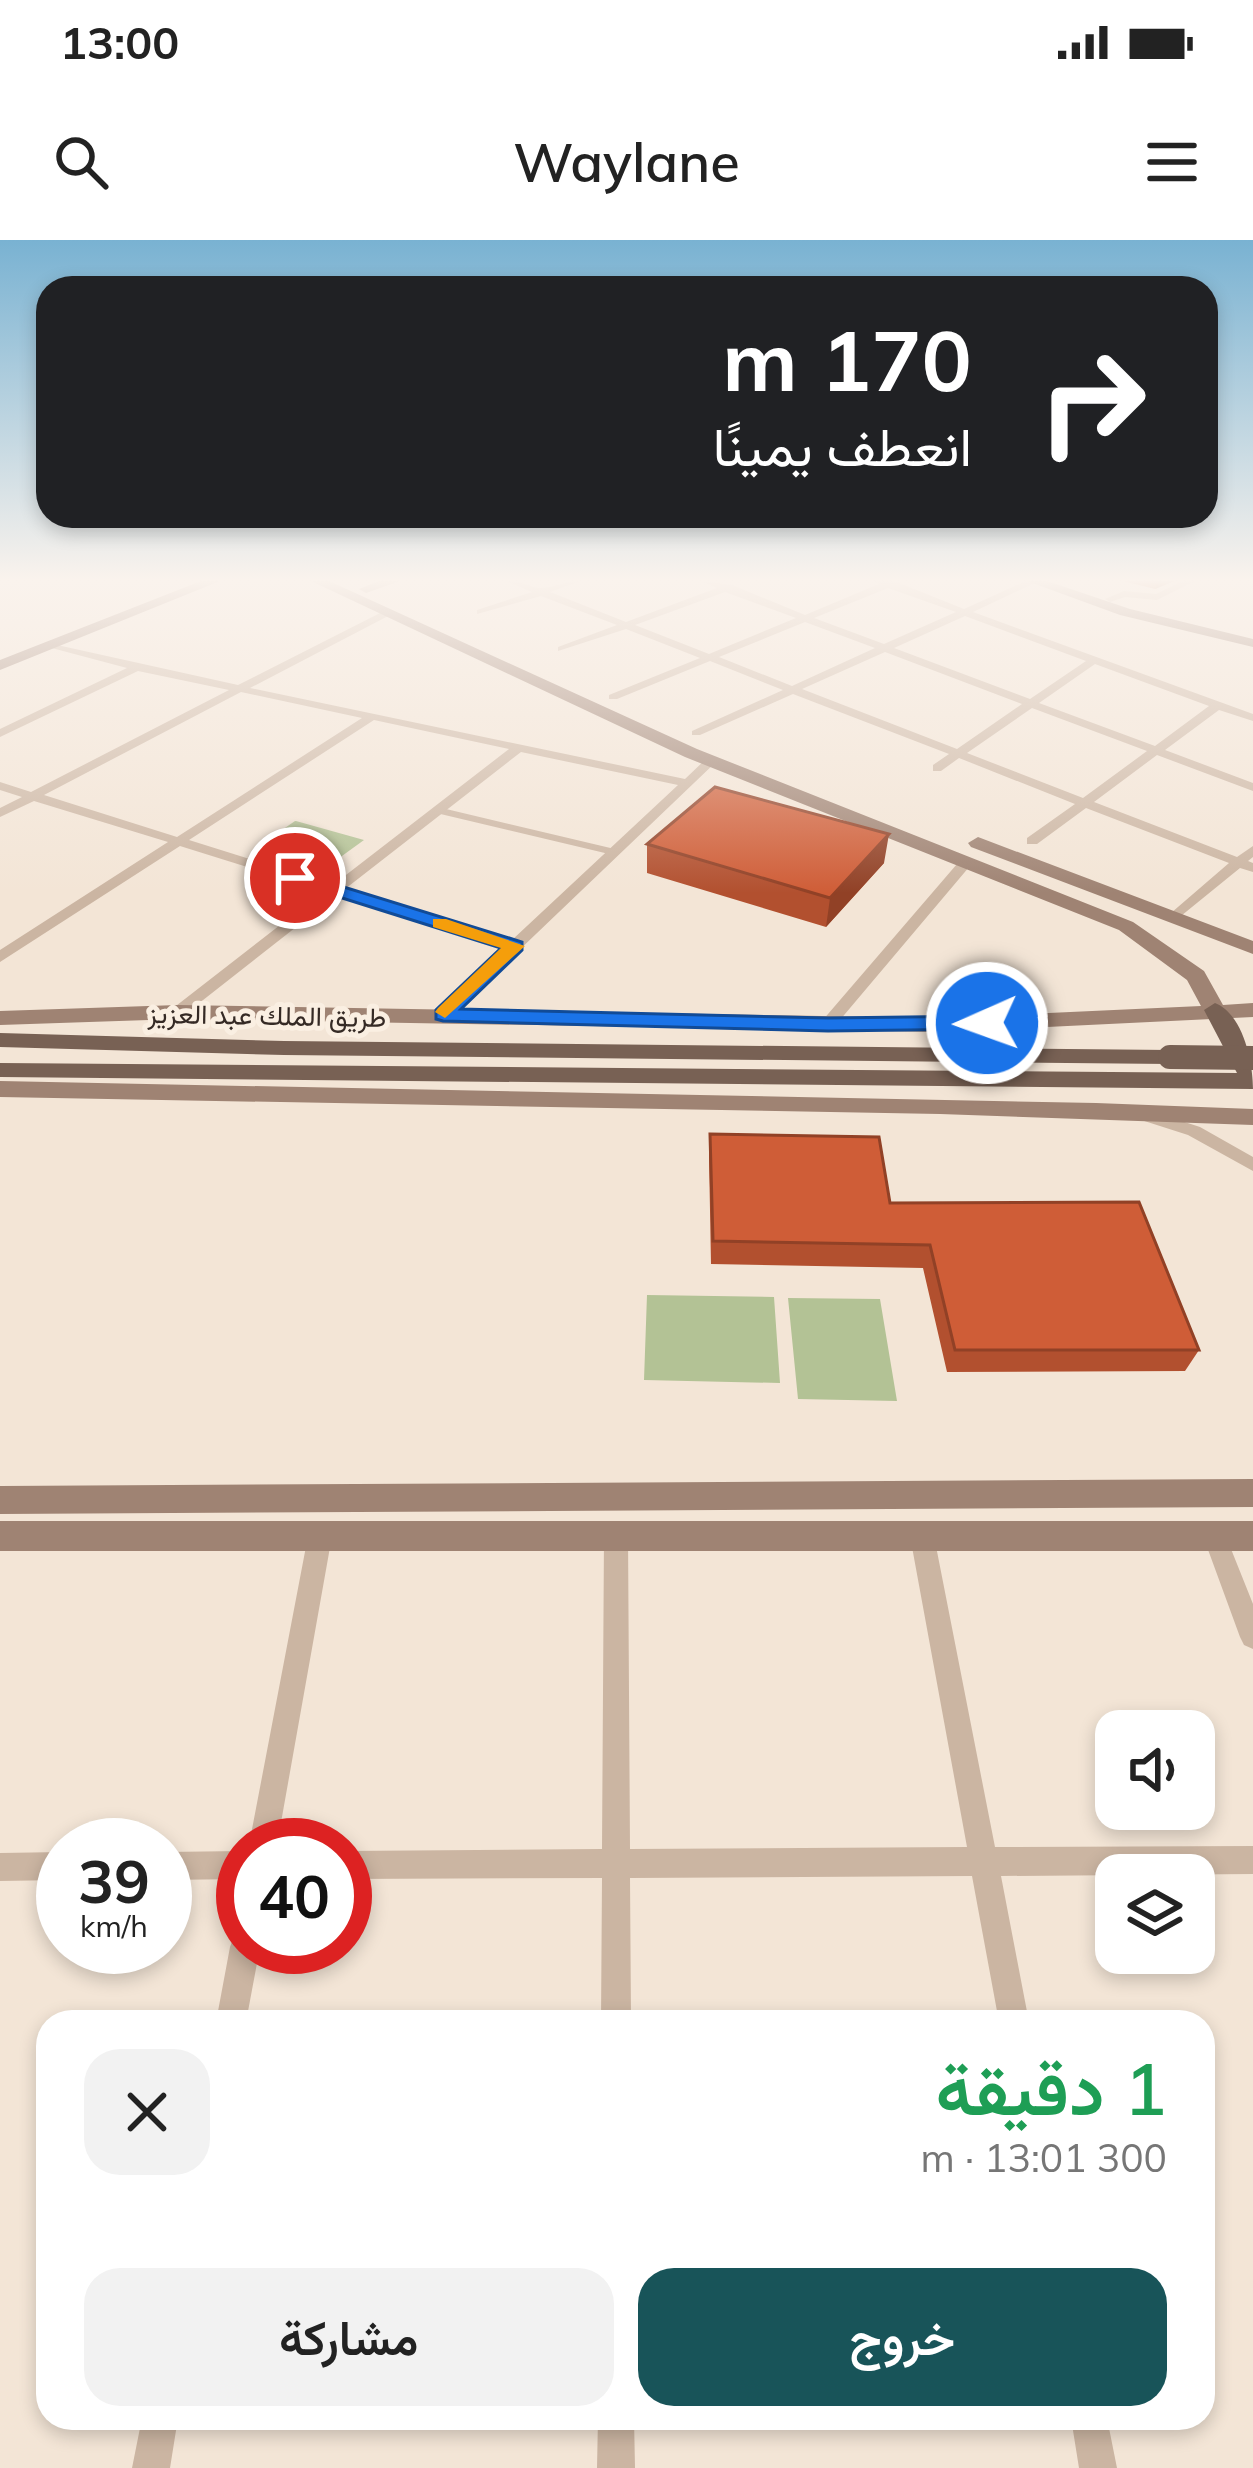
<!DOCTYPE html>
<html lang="ar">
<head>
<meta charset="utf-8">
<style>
	:root { --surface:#fff; --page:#f2f2f2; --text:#222; --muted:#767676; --accent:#185459 }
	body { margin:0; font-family:Mulish,Vazirmatn,sans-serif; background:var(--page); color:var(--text); direction:rtl; height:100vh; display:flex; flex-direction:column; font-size:45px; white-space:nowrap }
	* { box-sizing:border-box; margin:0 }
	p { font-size:39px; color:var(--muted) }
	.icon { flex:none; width:66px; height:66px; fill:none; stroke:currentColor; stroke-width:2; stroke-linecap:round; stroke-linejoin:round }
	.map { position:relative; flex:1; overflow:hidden; direction:ltr }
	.side { position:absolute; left:36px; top:1770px; width:1179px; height:420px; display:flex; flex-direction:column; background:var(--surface); border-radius:36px; box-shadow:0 6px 18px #0003; direction:rtl }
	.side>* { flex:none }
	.guide { position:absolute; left:36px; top:36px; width:1182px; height:252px; border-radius:36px; box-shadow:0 6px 18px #0003; direction:rtl; background:#202124; color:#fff; overflow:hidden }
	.controls { position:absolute; left:1095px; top:1470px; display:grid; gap:24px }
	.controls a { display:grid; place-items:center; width:120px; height:120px; border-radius:24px; background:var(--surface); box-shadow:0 6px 18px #0003; font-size:60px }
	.speed { position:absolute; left:36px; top:1578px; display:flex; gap:24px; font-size:60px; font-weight:700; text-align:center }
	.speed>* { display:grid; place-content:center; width:156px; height:156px; border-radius:50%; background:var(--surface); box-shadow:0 6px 18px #0003; line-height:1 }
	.speed small { font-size:30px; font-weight:400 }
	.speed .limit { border:18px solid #d22; background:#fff; color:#111 }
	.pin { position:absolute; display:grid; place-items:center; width:102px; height:102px; color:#fff; margin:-51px; border:6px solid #fff; border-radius:50%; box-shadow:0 3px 12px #0007 }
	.me { position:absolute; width:132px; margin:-66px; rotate:268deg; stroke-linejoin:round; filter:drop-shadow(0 0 9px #0008) }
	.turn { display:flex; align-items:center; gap:42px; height:252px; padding:0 48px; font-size:54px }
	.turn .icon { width:156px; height:156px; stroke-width:2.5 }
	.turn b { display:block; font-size:84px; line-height:102px }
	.round { display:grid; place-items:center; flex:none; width:126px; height:126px; border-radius:36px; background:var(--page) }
	.headline { display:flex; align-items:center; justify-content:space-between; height:204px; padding:0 48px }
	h1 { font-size:72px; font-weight:600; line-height:90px; color:#1e9e55 }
	.primary-button { display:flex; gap:24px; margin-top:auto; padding:24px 48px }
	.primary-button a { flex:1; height:138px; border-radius:36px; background:var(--accent); color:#fff; font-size:48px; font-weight:600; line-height:138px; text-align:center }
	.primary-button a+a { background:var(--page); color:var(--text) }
	.status { display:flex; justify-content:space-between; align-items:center; height:84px; padding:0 60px; background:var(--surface); direction:ltr }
	.status svg { height:33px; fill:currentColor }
	header { display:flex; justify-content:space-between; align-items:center; height:156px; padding:0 48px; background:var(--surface); font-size:54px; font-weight:600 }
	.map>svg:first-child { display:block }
	.green { fill:#b3c295 }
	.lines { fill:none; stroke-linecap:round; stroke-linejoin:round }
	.lane { stroke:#cbb5a2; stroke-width:6 }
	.street { fill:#cbb5a2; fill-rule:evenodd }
	.secondary { fill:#9f8373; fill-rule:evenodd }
	.primary { fill:#786154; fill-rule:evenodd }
	.primary-bridge { stroke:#786154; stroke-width:24 }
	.wall { fill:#b2502f }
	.shaded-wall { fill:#914126 }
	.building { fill:#cf5d37; stroke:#914126; stroke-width:3 }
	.route { fill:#1a73e8; stroke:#114b97; stroke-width:3 }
	.slow { fill:#f59e0b }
	.labels { text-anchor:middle; stroke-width:10; stroke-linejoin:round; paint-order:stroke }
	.far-street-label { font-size:27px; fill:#352a25; stroke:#faefe2 }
</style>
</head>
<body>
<div class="status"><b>13:00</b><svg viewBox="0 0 49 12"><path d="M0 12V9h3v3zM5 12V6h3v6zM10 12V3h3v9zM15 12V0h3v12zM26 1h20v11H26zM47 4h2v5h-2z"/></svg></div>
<header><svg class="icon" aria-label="menu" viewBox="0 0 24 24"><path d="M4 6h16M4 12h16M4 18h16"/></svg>Waylane<svg class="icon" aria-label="search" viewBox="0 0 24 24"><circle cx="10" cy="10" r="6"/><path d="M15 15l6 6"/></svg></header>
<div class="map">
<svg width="1253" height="2228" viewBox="0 0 1253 2228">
	<rect width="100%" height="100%" fill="#f3e5d6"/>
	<!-- green -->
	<path class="green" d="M295 581H296L364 600 335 621 266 601Z
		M647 1055 774 1057 780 1143 644 1140Z
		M788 1058 880 1059 897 1161 798 1159Z"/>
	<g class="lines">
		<!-- lane -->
		<path class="lane" d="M437 570 614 612"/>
		<!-- street -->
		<path class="street" d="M507 341C520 341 527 346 538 348 551 349 566 341 580 341L550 352 626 382 717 348 701 341 732 345 805 375 879 344 874 341H894L964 369 1026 341H1039L973 372 1253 474V481L1219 470 1165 510 1253 543V551L1157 515 1094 562 1237 617 1253 606V617L1248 621 1253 623V632L1240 628 1176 680 1169 676 1171 673 1229 623 1086 568 1037 604H1027V598L1075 564 959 518 941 531H933V525L949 514 793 454 700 495H692V491L783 450 710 421 617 459H609V455L700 418 626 389 558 411V407L617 385 541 356 477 374V370L532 352ZM888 348 956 372 884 404 814 378ZM725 352 796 378 709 414 635 385ZM965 376 1086 421 1030 459 894 408ZM805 382 875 408 792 446 719 417ZM885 412 1022 464 957 509 802 449ZM1095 424 1209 466 1155 506 1039 463ZM1032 468 1147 511 1083 558 967 513Z
			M1183 341H1195L1157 360 1125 357 1110 362 1105 359 1124 351 1156 354Z
			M386 370 390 375 250 448 685 539 707 518 717 521 449 777 443 779 435 774 505 708 337 655 184 775H172V769L324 651 180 606 0 722V710L168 602 34 561 0 577V568L22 557 0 550V542L31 552 229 450 138 431 0 497V489L127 428 48 407V403L238 445ZM241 452 362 478 177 597 44 555ZM374 480 509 509 333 645 189 600ZM521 512 678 545 512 700 345 649Z
			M963 617 975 620 834 787H822V781Z
			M1141 868 1200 887 1253 917V931L1188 895 1135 878 1132 874Z
			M616 1285 624 1288 628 1295 630 1609 967 1607 910 1296 914 1289 922 1286 930 1289 934 1296 995 1607 1253 1606V1634L1001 1636 1029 1782H999L972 1636 630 1638 631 1782H601L602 1638 345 1639V1611L602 1609 604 1295 608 1288Z
			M320 1286 328 1289 332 1296 277 1605H249L308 1296 312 1289Z
			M1215 1286 1223 1289 1253 1364V1409L1244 1405 1240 1397 1203 1296 1207 1289Z
			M243 1611V1639L165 1640V1612Z
			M63 1612V1640L0 1641V1613Z
			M243 1693V1707H260L246 1782H216L230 1707 234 1696Z
			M142 2178H178L170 2228H132Z
			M598 2178H634L635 2228H597Z
			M1071 2178H1107L1117 2228H1079Z"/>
		<!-- secondary -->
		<path class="secondary" d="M201 341H220L0 430V420Z
			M311 341H329L697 509 1133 682 1204 731 1223 765 1253 763V777L941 792 178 779 0 785V771L178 765 941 778 1201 766 1187 740 1119 690 685 517Z
			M379 341H400L366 353 359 349Z
			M1027 341H1047L1130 369 1253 399V407L1120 375Z
			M978 597 1253 701V714L971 607 968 603Z
			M0 841 1096 863 1253 869V885L940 874 0 857Z
			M1253 1239V1267L0 1274V1246Z
			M0 1281H1253V1311H0Z"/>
		<!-- primary -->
		<path class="primary" d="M1215 763C1243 774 1253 822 1253 849L0 837V823L1237 833 1204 770Z
			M0 793 284 801 1170 810 1182 817 1170 824 284 815 0 807Z"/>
		<!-- primary-bridge -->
		<path class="primary-bridge" d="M1170 817 1253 818"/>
	</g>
	<!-- wall -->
	<path class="wall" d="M1123 341H1174L1155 349Z
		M647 604 884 623 826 687 647 633Z
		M710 894 1199 1110 1185 1131 947 1132 923 1028 711 1024 709 917Z"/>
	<!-- shaded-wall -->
	<path class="shaded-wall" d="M1158 341H1174L1155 349Z
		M889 594 884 623 826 687 830 658Z"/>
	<!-- building -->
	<path class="building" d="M715 547 889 594 830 658 647 604Z
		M710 894 879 897 890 963 1139 962 1199 1110H955L930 1005 713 1001Z"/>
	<!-- sky -->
	<linearGradient id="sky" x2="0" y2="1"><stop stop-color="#79b2d2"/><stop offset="0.52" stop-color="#faf3ed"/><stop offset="1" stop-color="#faf3ed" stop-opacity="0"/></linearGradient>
	<rect width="1253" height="653" fill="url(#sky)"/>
	<!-- route -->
	<path class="route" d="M295 632 522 702V710L461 769 828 778 987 776 997 783 987 789 828 791 443 781 436 779V770L501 708 288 641 286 638Z"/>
	<!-- slow -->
	<path class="slow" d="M433 679H446L525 706 445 778 435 772 438 768 501 708 433 687Z"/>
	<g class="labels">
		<!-- far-street labels -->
		<g class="far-street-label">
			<text transform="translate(267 776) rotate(1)" y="9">طريق الملك عبد العزيز</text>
		</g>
	</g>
</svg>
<div class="controls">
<a><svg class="icon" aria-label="sound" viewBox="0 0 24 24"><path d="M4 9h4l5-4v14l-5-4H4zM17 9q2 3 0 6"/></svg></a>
<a><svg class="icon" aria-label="layers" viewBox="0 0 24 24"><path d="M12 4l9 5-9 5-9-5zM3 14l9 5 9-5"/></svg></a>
</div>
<div class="speed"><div>39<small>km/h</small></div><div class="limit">40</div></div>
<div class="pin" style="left:295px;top:638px;background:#d93025"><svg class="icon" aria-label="arrive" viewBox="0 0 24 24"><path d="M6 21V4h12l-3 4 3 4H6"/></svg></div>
<svg class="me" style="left:987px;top:783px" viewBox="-20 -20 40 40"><circle r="17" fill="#1a73e8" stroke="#fff" stroke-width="3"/><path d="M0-11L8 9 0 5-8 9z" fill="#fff"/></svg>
<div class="guide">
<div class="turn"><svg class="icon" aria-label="right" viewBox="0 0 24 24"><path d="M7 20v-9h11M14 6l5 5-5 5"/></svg><div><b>170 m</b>انعطف يمينًا</div></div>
</div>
<section class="side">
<div class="headline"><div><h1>1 دقيقة</h1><p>300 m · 13:01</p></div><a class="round"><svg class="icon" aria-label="close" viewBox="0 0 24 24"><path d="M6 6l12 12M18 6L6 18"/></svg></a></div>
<div class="primary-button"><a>خروج</a><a>مشاركة</a></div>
</section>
</div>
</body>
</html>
